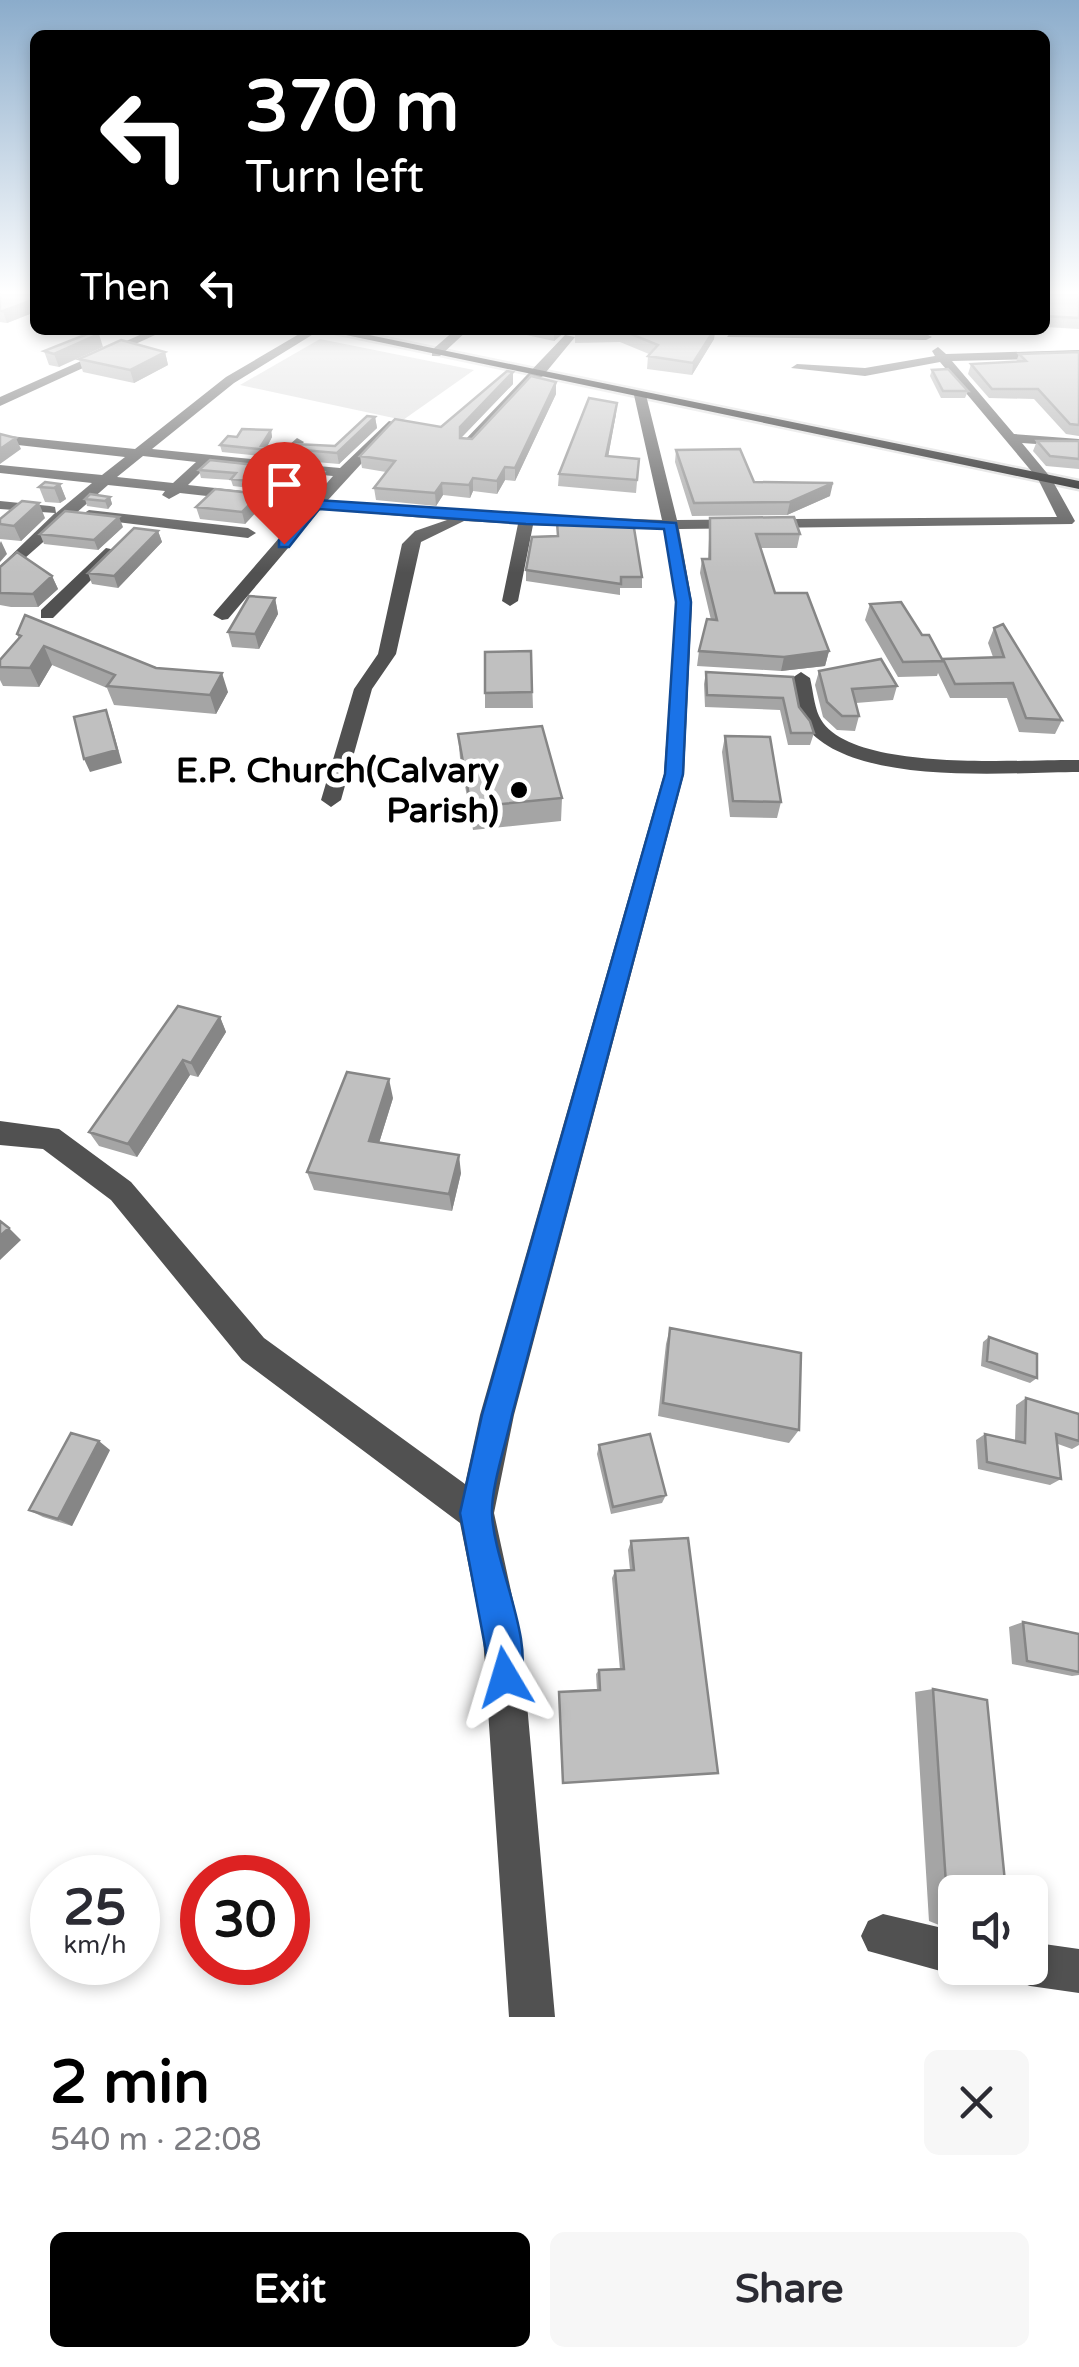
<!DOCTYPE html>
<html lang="en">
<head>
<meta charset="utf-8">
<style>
	:root { --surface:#fff; --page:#f7f7f7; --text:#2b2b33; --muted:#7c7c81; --accent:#000 }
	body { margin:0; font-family:"Varela Round",sans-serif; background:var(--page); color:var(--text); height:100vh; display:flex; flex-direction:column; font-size:38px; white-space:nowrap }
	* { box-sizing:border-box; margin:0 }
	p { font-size:32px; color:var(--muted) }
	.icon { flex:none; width:55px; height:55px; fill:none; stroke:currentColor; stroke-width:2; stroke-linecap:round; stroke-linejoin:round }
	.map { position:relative; height:2017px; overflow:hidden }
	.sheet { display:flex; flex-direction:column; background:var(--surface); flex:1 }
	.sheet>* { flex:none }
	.banner { position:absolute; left:30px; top:30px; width:1020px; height:305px; border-radius:15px; box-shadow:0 5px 15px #0003; background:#000; color:#fff; overflow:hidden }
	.tools { position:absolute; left:938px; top:1875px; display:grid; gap:20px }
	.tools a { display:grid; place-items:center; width:110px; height:110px; border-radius:15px; background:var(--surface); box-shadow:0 5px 15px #0003; font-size:50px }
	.speed { position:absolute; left:30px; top:1855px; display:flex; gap:20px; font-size:50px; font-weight:700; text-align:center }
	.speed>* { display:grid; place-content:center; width:130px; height:130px; border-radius:50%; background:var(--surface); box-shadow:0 5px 15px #0003; line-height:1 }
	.speed small { font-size:25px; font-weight:400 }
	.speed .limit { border:15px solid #d22; background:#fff; color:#111 }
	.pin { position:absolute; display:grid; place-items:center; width:85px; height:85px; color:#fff; margin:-102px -42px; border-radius:50% 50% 50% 0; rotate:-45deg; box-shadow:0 0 10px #0007 }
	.pin .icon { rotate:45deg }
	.me { position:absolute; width:110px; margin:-55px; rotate:353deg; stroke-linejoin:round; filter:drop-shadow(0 0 8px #0008) }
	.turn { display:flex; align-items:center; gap:35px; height:210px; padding:0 50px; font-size:45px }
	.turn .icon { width:130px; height:130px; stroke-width:2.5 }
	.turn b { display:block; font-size:70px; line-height:85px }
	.then { display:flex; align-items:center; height:95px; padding:0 50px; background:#0003; gap:20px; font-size:38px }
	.round { display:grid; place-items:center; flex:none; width:105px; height:105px; border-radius:15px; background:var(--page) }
	.head { display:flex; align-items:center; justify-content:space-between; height:170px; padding:0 50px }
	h1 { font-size:60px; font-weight:700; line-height:75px; color:var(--accent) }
	.button { display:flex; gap:20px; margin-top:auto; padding:20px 50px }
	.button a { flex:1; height:115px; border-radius:15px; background:var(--accent); color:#fff; font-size:40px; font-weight:700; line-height:115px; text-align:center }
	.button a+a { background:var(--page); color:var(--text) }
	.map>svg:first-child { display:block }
	.green { fill:#d8d8d8 }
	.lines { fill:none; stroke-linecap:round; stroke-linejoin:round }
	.major-casing { stroke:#dbdbdb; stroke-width:5 }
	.minor { fill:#515151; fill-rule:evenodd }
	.major { fill:#000; fill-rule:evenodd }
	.wall { fill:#a5a5a5 }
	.shaded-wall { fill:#868686 }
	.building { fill:#c0c0c0; stroke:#868686; stroke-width:2.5 }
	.route { fill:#1a73e8; stroke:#114b97; stroke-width:2.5 }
	.poi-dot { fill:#000; stroke:#fff; stroke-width:4 }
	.labels { text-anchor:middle; stroke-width:10; stroke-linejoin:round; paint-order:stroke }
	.poi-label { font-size:35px; font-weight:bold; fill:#000; stroke:#fff; text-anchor:end }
</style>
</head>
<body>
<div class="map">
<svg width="1079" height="2017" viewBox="0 0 1079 2017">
	<rect width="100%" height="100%" fill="#fff"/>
	<!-- green -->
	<path class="green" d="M320 339 474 370 403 420 240 385Z"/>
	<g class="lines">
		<!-- major casing -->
		<g class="major-casing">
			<path id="major" d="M322 330H345L1079 481V489Z"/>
		</g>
		<!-- minor -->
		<path class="minor" d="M151 330H166L0 406V397Z
			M306 330H320L234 383 152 449 271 461 297 438 304 442 285 463 340 468 389 421 394 422V428L328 500 475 513 662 520 634 395 640 391 646 395 677 520 1057 517 1038 479 940 362 865 376 791 368 797 364 865 368 935 356 932 351 938 347 946 354 1079 350V358L952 361 1014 434 1079 439V447L1022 443 1051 478 1075 521 1072 524 679 529 692 602 684 774 514 1415 494 1513 521 1637 555 2017H509L483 1637 460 1523 242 1360 111 1200 43 1149 0 1145V1121L59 1129 131 1182 264 1338 465 1484 480 1415 664 774 676 602 664 529 533 525 518 601 510 606 502 601 518 524 464 521 421 542 396 654 372 689 341 800 331 807 321 800 354 689 378 654 402 544 415 531 447 520 321 509 228 619 222 620 213 615 216 611 306 507 180 493 169 499 162 495 165 491 108 485 0 580V566L55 513 0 509V501L50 506 55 507 56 513 92 483 0 473V465L102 475 125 457 0 443V435L135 449 226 377ZM143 456 196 462 173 483 117 477ZM210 463 264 469 259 475 266 479 278 471 333 476 313 499 188 485Z
			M455 330H468L440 356H432V350Z
			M731 332 926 334 932 337 926 340 727 337Z
			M565 335 575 337 542 377H535L473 448H463V442Z
			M89 510 248 528 256 533 248 538 84 518 81 515Z
			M106 548 120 551 53 618H41V610Z
			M801 672 810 678C813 690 814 705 819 716 846 774 1023 759 1079 760V772C1008 772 847 788 803 723 795 712 795 691 792 678Z
			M883 1914 955 1931V1968L971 1969 955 1975 868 1951 861 1936 868 1921Z
			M1030 1942 1079 1949V1993L1030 1986 1014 1980 1009 1968H1030Z"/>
		<!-- major -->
		<use href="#major" class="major"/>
	</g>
	<!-- wall -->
	<path class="wall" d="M0 290H35V312L7 323 0 322Z
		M1045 290H1079V329L1045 327Z
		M504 330H715L714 339 692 375 647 369 648 356 649 354 620 342 575 343V334L566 331 554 341Z
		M92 332 59 367 49 365 44 351Z
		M165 352 168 365 134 383 83 372 79 359Z
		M1079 352V436L1066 434 1034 399 989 398 968 374 971 364 1016 362 1019 354Z
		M932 370 968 391 965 398H941L930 376Z
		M513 372V384L461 438 472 439 556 382V394L515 481 505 480 497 494 473 491 470 498 443 495 436 506 376 500 374 488 386 472 362 468 360 456 441 427Z
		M616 414 608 457 639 459 636 493 558 486 559 474Z
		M375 417 377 428 339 464 293 460 291 449 335 446Z
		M271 430 272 437 267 447 273 454 270 457 222 452 220 445 237 437Z
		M1037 441H1079V469L1046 466 1033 451Z
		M676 450 754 482 830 496 787 515 692 516 675 462Z
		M199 470 257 472 263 475 324 472 325 479 311 495 233 486 231 480 201 478Z
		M60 484 66 499 60 503 45 502 39 487Z
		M260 494 262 506 245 524 200 519 196 507Z
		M110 497 112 504 108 509 87 506 85 499Z
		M45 518 21 541 0 539V519Z
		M710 518 800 534 797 548H761L775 593 829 651 825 666 781 671 697 666 699 651 711 620 700 573 702 559H708Z
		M123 527 98 550 44 544 40 534Z
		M158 531 162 542 118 588 92 584 88 573Z
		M0 567 52 576 58 589 38 607H11L0 605Z
		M526 570 642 577V588H620V595L526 581Z
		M275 598 278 614 259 649 232 647 228 632Z
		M870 604 922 635 943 660 993 657 988 643 994 628 1062 720 1055 734 1019 732 1007 698H950L938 673 937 676 898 677 865 620Z
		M17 634 156 668 228 692 216 714 114 705 107 688 52 665 39 687 3 686 0 680V660L19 639Z
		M531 651 533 708H485V693Z
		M819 671 897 686 893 700 856 703 859 716 855 731 837 730 823 717 815 685Z
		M706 672 793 677 799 707 814 733 810 745H788L780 710 705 707 704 684Z
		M458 734 562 798 561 821 473 830 460 758Z
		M725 736 781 802 777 818 730 817 722 752Z
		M220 1017 226 1032 198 1077 190 1075 137 1157 99 1146 89 1132 146 1054Z
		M393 1098 379 1143 461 1173 452 1211 314 1190 307 1172Z
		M670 1328 799 1430 789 1443 658 1416 666 1344Z
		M989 1337 1037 1378 1030 1383 981 1366 983 1342Z
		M1026 1398 1079 1414V1445L1072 1449 1058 1444 1061 1479 1050 1485 978 1469 976 1440 985 1434 1015 1441 1016 1405Z
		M599 1445 666 1495 662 1503 611 1514 597 1454Z
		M110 1450 72 1526 43 1517 29 1510Z
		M631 1541 718 1773 563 1783 559 1692 597 1690 596 1674 599 1670H620L612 1578 615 1571 630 1570 628 1550Z
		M1023 1622 1079 1634V1675L1072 1676 1012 1664 1009 1627Z
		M933 1689 949 1929 929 1921 915 1692Z"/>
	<!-- shaded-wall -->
	<path class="shaded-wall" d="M35 299V312L7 323 3 311Z
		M554 330H566V331L554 341Z
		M714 330H715L714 339 692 375 693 363Z
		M99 334 103 347 59 367 54 354Z
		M165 352 168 365 134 383 130 370Z
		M513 372V384L460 439V427Z
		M556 382V394L515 481V468Z
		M617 403 616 414 606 468V456Z
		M375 417 377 428 339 464 337 453Z
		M271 430 272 437 265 450 261 446Z
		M16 438 21 449 0 464V449Z
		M505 467V480L497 494V481Z
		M324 472 325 479 311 495 310 488Z
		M473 478V491L470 498 469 485Z
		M442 483 443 495 436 506 435 493Z
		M833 483 830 496 787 515 790 502Z
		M60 484 66 499 60 503 54 488Z
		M260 494 262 506 245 524 242 512Z
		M110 497 112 504 108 509 105 501Z
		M39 503 45 518 21 541 14 526Z
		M119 517 123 527 98 550 94 540Z
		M158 531 162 542 118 588 114 576Z
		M1 541 7 554 0 562V543Z
		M52 576 58 589 38 607 33 594Z
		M275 598 278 614 259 649 255 634Z
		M44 646 52 665 39 687 30 668Z
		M829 651 825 666 781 671 784 657Z
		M222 673 228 692 216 714 210 695Z
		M106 710 111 723 122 763 90 772 84 759Z
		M220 1017 226 1032 198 1077 191 1063Z
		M183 1060 190 1075 137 1157 128 1144Z
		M389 1079 393 1098 374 1159 369 1141Z
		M459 1155 461 1173 452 1211 449 1194Z
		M9 1228 21 1240 0 1260V1236Z
		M99 1441 110 1450 72 1526 58 1519Z"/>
	<!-- building -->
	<path class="building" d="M0 290H35V299L3 311H0Z
		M1045 290H1079V318L1045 316Z
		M575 330H714L693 363 648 356 658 345 621 330 575 331Z
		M92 332 99 334 54 354 44 351Z
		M121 340 165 352 130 370 79 359Z
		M1079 352V425L1070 424 1038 389H992L971 364 1026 361 1019 354Z
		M948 369 968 391H943L932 370Z
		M507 371 513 372 460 427V438L472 439 531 376 556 382 515 468 505 467 497 481 473 478 469 485 442 483 435 493 374 488 395 461 360 456 395 419 441 427Z
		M589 398 617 403 606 456 639 459 637 480 559 474Z
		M367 416 375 417 337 453 291 449 295 444 335 446Z
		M242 429 271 430 261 446 272 447 268 450 220 445 228 436 237 437Z
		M0 434 16 438 0 449Z
		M1037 441H1079V459L1050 456Z
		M740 449 754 482 833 483 790 502 694 503 676 450Z
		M210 460 255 465 256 471 263 475 278 468 324 472 310 488 231 479 236 473 199 470Z
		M45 482 60 484 54 488 39 487Z
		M215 489 260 494 242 512 196 507Z
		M90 494 110 497 105 501 85 499Z
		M22 501 39 503 14 526 0 524V519Z
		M65 511 119 517 94 540 40 534Z
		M794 517 800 534H756L775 593H807L829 651 784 657 699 651 707 619 717 620 702 559H710V518Z
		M557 522H633L642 577H621V584L526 570 532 537 558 536Z
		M134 528 158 531 114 576 88 573Z
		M17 552 52 576 33 594 0 593V567Z
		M249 596 275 598 255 634 228 632Z
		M901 602 922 635H929L943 661 903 662 870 604Z
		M25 615 156 668 222 673 210 695 107 686 115 675 44 646 30 668 0 667V660L21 636 17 634Z
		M1003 624 1062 720 1026 718 1013 683 955 684 943 659 1004 657 994 628Z
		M531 651 532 692 485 693V652Z
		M881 659 897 686 852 689 859 716H842L827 702 819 671Z
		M706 672 793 677 799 707 810 721 814 733H791L783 698 707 695Z
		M106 710 117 750 84 759 74 717Z
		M542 726 562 798 471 807 458 734Z
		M725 736 770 737 781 802 733 801Z
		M178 1006 220 1017 191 1063 183 1060 128 1144 89 1132Z
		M347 1072 389 1079 369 1141 459 1155 449 1194 307 1172Z
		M0 1221 9 1228 0 1236Z
		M670 1328 801 1353 799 1430 663 1403Z
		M989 1337 1037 1354V1378L987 1361Z
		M1026 1398 1079 1414V1441L1056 1434 1061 1479 987 1462 985 1434 1025 1443Z
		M71 1433 99 1441 58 1519 29 1510Z
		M650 1434 666 1495 613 1507 599 1445Z
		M688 1538 718 1773 563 1783 559 1692 600 1690 599 1670 624 1669 615 1571 634 1570 631 1541Z
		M1023 1622 1079 1634V1672L1027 1661Z
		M933 1689 987 1700 1006 1892H955V1930L949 1929Z"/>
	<!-- sky -->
	<linearGradient id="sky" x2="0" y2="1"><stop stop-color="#8baccb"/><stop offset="0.51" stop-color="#fff"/><stop offset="1" stop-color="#fff" stop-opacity="0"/></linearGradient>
	<rect width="1079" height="573" fill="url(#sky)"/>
	<!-- route -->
	<path class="route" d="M316 500 676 523 691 602 683 774 512 1415C506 1444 491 1487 492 1514 494 1565 537 1642 518 1689L505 1694 493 1689 460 1513 482 1415 665 774 676 602 664 529 526 524 319 509 289 547H279V540Z"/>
	<!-- markers -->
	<circle class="poi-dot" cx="519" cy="790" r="10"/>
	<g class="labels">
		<!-- poi labels -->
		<g class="poi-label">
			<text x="499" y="782">E.P. Church(Calvary<tspan x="499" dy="40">Parish)</tspan></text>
		</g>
	</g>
</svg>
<div class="tools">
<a><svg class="icon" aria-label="sound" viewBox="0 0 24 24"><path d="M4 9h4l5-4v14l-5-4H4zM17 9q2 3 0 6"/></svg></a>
</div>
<div class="speed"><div>25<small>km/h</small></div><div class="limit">30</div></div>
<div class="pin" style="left:284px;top:544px;background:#d93025"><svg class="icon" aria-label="arrive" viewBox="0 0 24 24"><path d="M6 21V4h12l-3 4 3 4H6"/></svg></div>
<svg class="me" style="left:505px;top:1677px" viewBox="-20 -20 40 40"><path d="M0-17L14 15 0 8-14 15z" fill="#1a73e8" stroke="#fff" stroke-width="4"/></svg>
<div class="banner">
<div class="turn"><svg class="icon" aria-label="left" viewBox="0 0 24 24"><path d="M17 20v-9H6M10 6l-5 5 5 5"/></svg><div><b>370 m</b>Turn left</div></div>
<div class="then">Then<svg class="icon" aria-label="left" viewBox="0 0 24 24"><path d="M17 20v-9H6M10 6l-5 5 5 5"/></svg></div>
</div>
</div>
<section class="sheet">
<div class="head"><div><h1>2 min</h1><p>540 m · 22:08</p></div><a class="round"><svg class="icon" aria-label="close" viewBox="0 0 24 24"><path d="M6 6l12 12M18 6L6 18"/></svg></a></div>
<div class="button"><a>Exit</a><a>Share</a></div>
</section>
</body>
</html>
